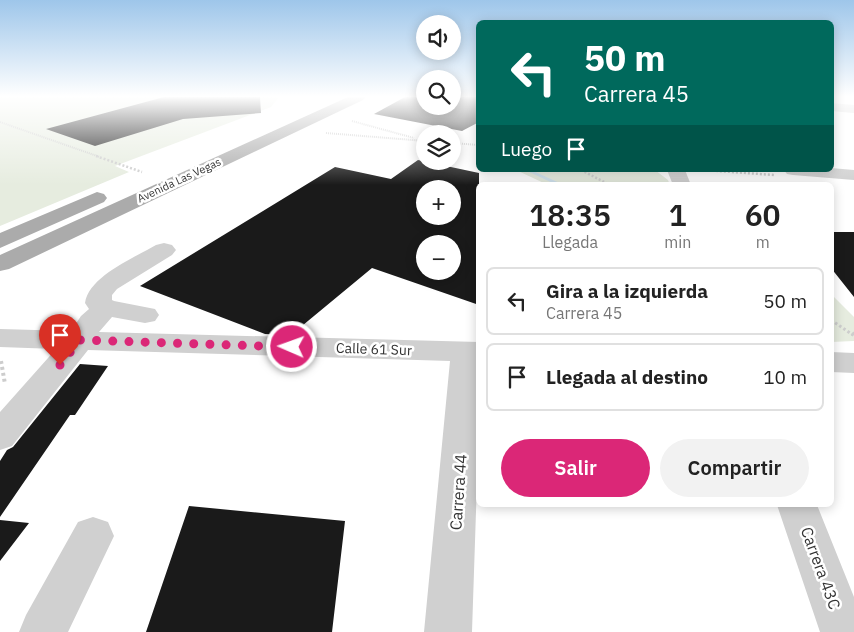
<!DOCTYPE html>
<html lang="es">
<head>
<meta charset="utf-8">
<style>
	:root { --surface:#fff; --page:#f2f2f2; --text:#222; --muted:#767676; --line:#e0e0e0; --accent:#db2777 }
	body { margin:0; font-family:"IBM Plex Sans",sans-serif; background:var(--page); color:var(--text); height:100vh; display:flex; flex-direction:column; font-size:19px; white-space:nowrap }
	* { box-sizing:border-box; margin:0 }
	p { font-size:16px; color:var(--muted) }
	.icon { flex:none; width:28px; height:28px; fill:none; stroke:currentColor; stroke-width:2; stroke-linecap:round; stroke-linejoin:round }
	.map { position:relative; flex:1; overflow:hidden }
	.side { position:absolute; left:476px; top:182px; width:358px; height:325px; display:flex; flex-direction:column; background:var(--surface); border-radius:8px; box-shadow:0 2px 12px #0003 }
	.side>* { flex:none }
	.banner { position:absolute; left:476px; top:20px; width:358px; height:152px; border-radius:8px; box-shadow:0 2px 12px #0003; background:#00695c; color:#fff; overflow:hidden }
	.tools { position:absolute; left:416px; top:15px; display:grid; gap:10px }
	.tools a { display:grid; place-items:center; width:45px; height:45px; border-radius:50%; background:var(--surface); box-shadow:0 2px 12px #0003; font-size:25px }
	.pin { position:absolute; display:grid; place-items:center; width:42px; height:42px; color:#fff; margin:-51px -21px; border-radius:50% 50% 50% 0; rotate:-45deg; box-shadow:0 0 5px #0007 }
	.pin .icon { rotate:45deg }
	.me { position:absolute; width:55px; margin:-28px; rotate:272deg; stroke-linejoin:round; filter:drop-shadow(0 0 4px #0008) }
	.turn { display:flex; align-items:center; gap:18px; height:105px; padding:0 25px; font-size:22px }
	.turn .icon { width:65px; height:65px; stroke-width:2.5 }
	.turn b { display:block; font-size:35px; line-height:42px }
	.then { display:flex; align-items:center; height:48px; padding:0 25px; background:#0003; gap:10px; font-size:19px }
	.eta { display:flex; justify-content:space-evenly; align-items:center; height:85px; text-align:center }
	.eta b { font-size:30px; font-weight:600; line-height:35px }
	.primary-button { display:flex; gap:10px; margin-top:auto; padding:10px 25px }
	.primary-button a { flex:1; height:58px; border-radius:30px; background:var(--accent); color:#fff; font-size:20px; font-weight:600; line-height:58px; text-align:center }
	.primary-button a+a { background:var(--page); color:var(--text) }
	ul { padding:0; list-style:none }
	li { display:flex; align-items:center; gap:15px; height:68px; margin:0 10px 8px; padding:0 15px; border:2px solid var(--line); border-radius:8px }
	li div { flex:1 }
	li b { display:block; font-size:19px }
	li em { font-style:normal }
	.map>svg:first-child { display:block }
	.green { fill:#e6ecdf }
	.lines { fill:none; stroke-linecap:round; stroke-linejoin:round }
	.stream { fill:#cfe2ee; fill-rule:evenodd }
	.building { fill:#1a1a1a; fill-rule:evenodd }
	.path-far3 { stroke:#cdcdcd; stroke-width:2; stroke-dasharray:1 1; stroke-linecap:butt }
	.path-far2 { stroke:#cdcdcd; stroke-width:2.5; stroke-dasharray:2 2; stroke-linecap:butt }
	.path-far1 { stroke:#cdcdcd; stroke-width:3; stroke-dasharray:2.5 2.5; stroke-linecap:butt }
	.path { stroke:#cdcdcd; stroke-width:4; stroke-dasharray:3 3; stroke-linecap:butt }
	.minor { fill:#d0d0d0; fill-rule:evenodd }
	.major { fill:#ababab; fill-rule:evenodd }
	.route { stroke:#db2777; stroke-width:9; stroke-dasharray:0 16.2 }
	.labels { text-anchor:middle; stroke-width:5; stroke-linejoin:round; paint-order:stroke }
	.far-street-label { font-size:11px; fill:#333; stroke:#fff }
	.street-label { font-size:14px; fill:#333; stroke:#fff }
	.near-street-label { font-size:16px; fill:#333; stroke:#fff }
</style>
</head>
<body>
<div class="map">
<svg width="854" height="632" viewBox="0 0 854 632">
	<rect width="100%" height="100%" fill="#fff"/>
	<!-- green -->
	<path class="green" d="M0 97H279L271 107 115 166 129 172 0 226Z
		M516 170H655L668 180 670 185H548Z
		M831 294 854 317V341L831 342Z"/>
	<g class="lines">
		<!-- stream -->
		<path class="stream" d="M525 170H531L564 185H557Z"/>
	</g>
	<!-- building -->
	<path class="building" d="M164 97H260L261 113 183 119 95 146 46 129Z
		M405 97H425V106H452V97H479V122L462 131 374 114Z
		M418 160 479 173V305L372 268 291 335 265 334 140 286 335 167 391 179ZM425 189H452V216H425ZM425 244H452V271H425Z
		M831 232H854V297L831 268Z
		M80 364 108 366 75 415H70L0 517V461L7 450 13 447Z
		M189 506 345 521 332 632H146Z
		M0 520 29 523 0 561Z"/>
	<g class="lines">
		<!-- path-far3 -->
		<path class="path-far3" d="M352 121 414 138
			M0 122 100 157
			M326 133 425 141
			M452 143 479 145"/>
		<!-- path-far2 -->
		<path class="path-far2" d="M96 156 142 172
			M581 170 610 185
			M704 170 774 175"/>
		<!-- path-far1 -->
		<path class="path-far1" d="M831 320 853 335"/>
		<!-- path -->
		<path class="path" d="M852 333 854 335
			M1 361 5 384"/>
		<!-- minor -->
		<path class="minor" d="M831 103 854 105V113L831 111Z
			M831 168 854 170V180L793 175 787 174 784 170H831Z
			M667 170H685L691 185H673Z
			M164 243 172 245 176 250 172 255 117 289 112 295V300L114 301 155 309 159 315 155 321 145 323 112 317 99 332 479 342V421L472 632H424L450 361 88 350 12 446 0 450V412L56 349 0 347V329L71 331 81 316 89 309 85 303C89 276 134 258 156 245Z
			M831 352 854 353V373L831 372Z
			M777 505H817L854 597V632H820Z
			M93 517 108 522 114 536 68 632H19L26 615 78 522Z"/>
		<!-- major -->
		<path class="major" d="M348 97H365L363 100 9 269 0 271V255Z
			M97 192 104 194 107 198 104 202 0 248V233Z"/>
	</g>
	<!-- sky -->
	<linearGradient id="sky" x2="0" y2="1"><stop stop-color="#9ec6ea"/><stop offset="0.52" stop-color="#fff"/><stop offset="1" stop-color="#fff" stop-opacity="0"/></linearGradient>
	<rect width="854" height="185" fill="url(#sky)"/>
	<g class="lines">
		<!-- route -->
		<path class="route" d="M60 365 80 340 292 347"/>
	</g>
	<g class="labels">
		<!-- far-street labels -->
		<g class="far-street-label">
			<text transform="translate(179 180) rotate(-25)" y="4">Avenida Las Vegas</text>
		</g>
		<!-- street labels -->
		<g class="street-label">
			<text transform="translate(374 349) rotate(2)" y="5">Calle 61 Sur</text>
		</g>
		<!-- near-street labels -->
		<g class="near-street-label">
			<text transform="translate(458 492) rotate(-86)" y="6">Carrera 44</text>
			<text transform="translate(821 568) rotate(70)" y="6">Carrera 43C</text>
		</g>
	</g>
</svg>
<div class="tools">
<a><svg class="icon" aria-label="sound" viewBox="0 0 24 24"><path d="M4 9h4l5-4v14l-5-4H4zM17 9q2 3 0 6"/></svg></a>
<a><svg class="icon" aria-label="search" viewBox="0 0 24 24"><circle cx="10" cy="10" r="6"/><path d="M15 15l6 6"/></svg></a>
<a><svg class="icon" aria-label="layers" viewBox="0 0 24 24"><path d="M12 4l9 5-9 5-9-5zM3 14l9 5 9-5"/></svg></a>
<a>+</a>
<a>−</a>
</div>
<div class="pin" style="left:60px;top:365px;background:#d93025"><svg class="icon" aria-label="arrive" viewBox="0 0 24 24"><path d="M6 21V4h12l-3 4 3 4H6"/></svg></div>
<svg class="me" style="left:292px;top:347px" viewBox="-20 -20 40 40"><circle r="17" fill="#db2777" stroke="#fff" stroke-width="3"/><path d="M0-11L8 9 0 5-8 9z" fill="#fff"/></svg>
<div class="banner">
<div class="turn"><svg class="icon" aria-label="left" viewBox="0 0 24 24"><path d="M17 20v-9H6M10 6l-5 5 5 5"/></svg><div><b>50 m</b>Carrera 45</div></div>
<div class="then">Luego<svg class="icon" aria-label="arrive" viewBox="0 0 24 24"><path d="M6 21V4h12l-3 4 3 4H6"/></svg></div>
</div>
<section class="side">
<div class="eta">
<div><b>18:35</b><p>Llegada</p></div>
<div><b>1</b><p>min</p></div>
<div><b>60</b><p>m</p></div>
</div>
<ul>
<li><svg class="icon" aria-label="left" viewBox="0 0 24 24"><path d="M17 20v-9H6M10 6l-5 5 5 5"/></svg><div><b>Gira a la izquierda</b><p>Carrera 45</p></div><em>50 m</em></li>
<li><svg class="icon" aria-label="arrive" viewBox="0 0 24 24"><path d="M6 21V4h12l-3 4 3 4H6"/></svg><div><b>Llegada al destino</b></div><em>10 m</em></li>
</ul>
<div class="primary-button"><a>Salir</a><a>Compartir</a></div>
</section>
</div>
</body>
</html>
